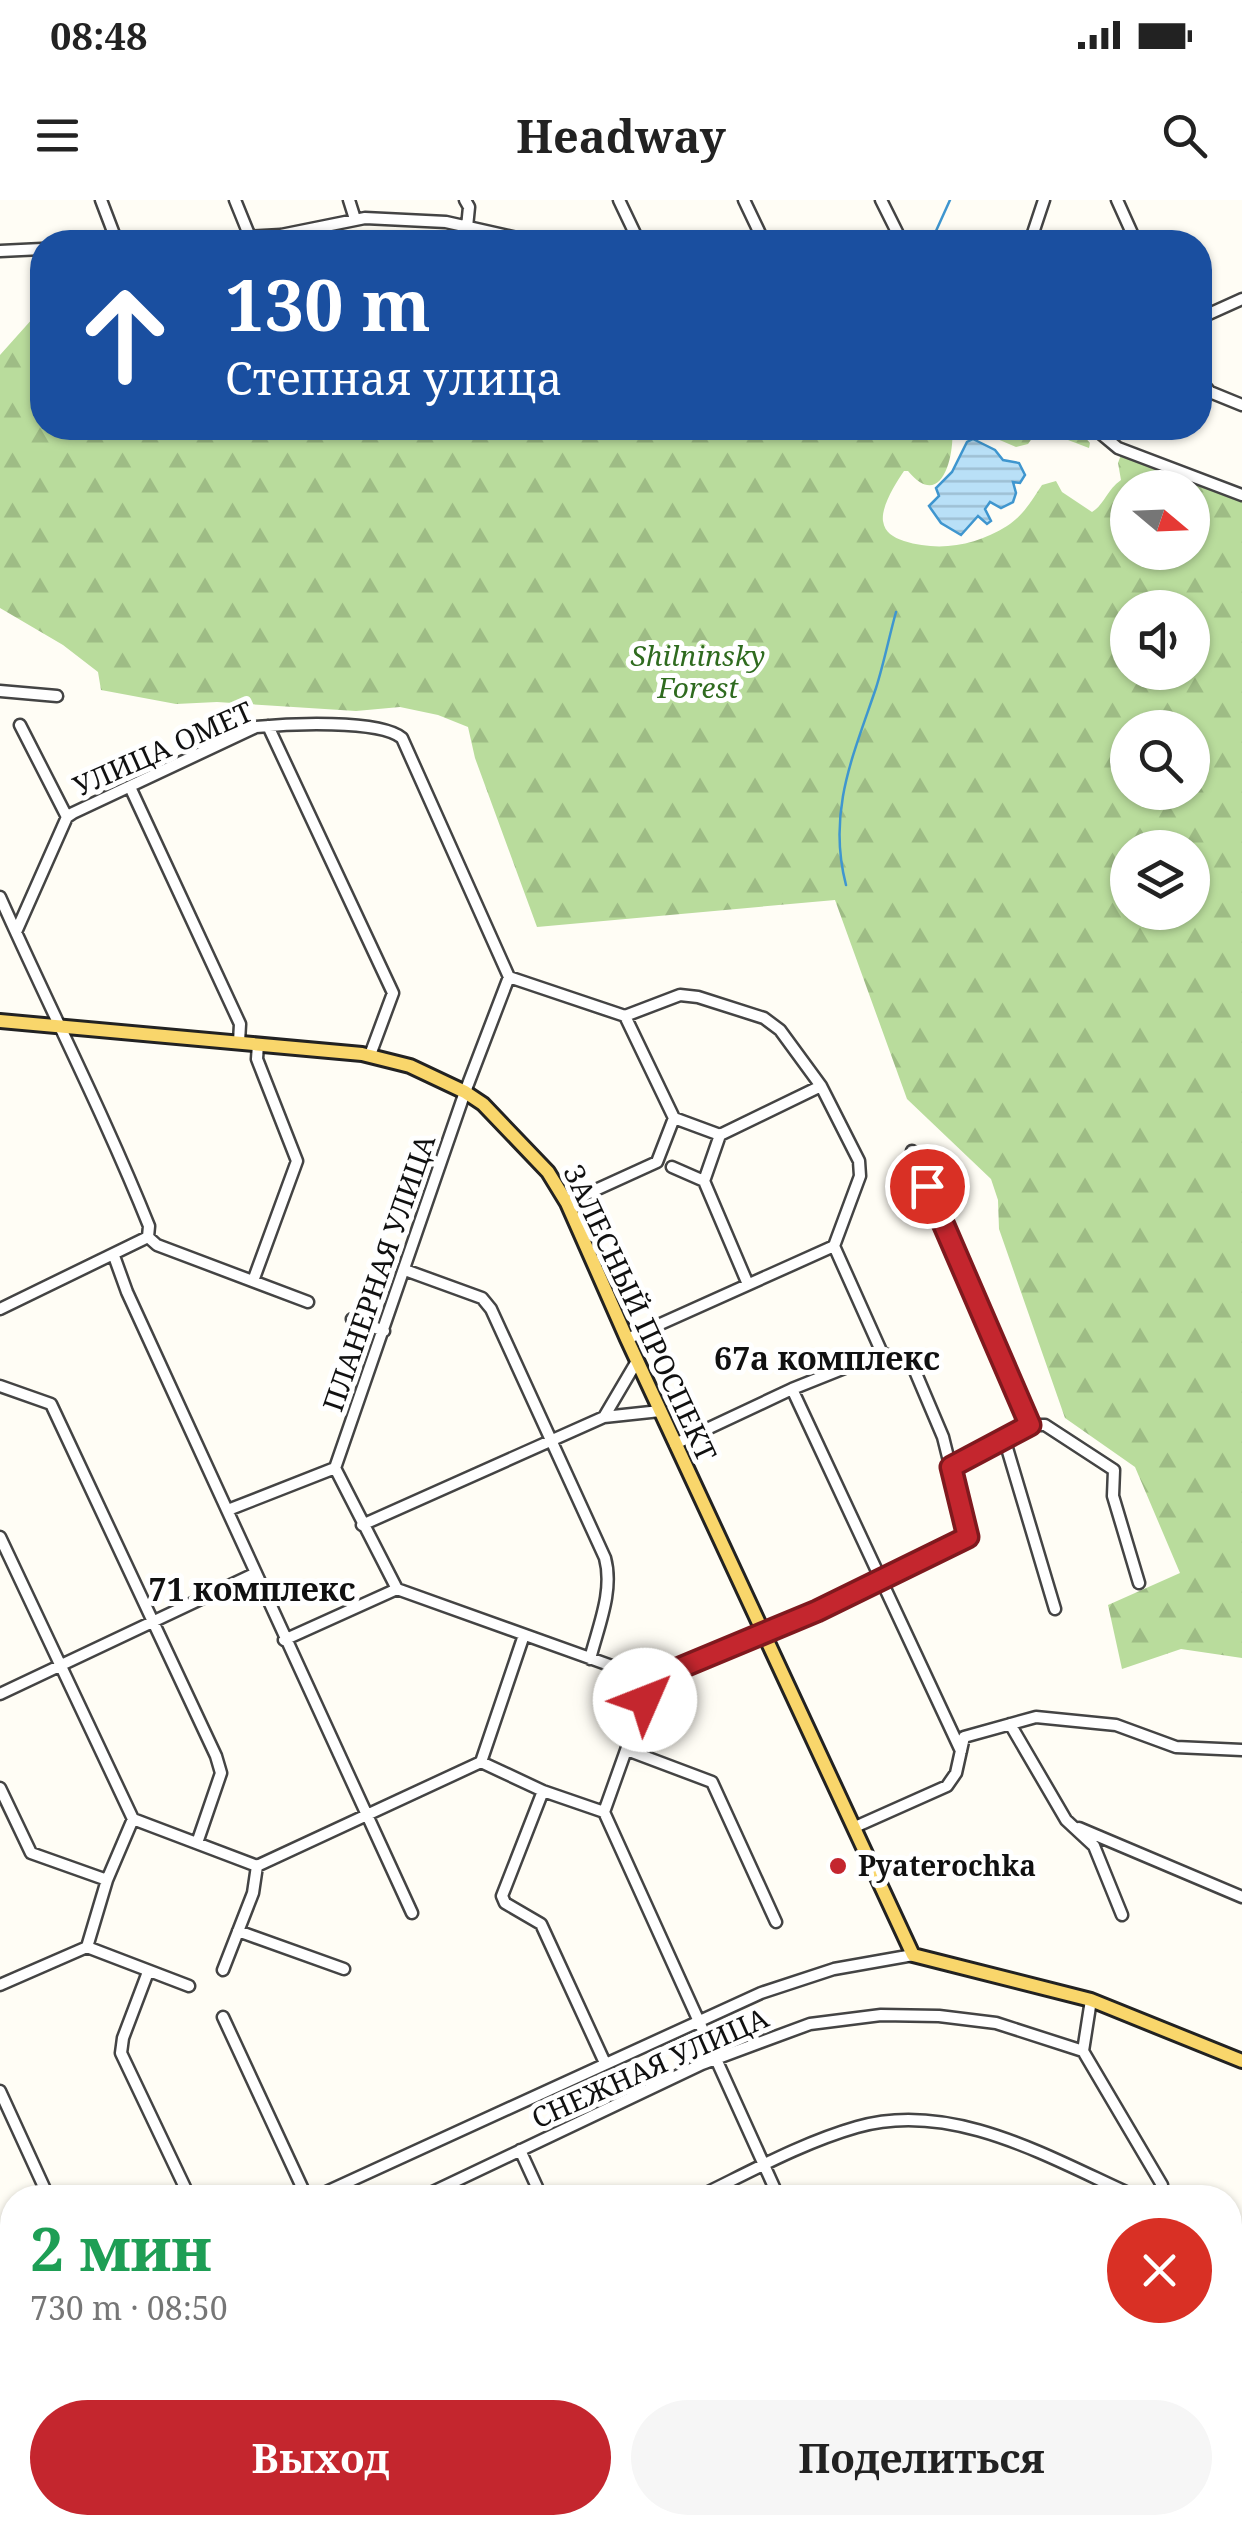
<!DOCTYPE html>
<html lang="ru">
<head>
<meta charset="utf-8">
<style>
	:root { --surface:#fff; --page:#f6f6f6; --text:#222; --muted:#767676; --accent:#c4262e }
	body { margin:0; font-family:"Noto Serif",serif; background:var(--page); color:var(--text); height:100vh; display:flex; flex-direction:column; font-size:38px; white-space:nowrap }
	* { box-sizing:border-box; margin:0 }
	p { font-size:32px; color:var(--muted) }
	.icon { flex:none; width:55px; height:55px; fill:none; stroke:currentColor; stroke-width:2; stroke-linecap:round; stroke-linejoin:round }
	.map { position:relative; flex:1; overflow:hidden }
	.sheet { position:absolute; left:0px; top:1985px; width:1242px; height:350px; display:flex; flex-direction:column; background:var(--surface); border-radius:40px 40px 0 0; box-shadow:0 2px 8px #0004 }
	.sheet>* { flex:none }
	.guide { position:absolute; left:30px; top:30px; width:1182px; height:210px; border-radius:40px; box-shadow:0 2px 8px #0004; background:#1a4fa0; color:#fff; overflow:hidden }
	.needle { width:65px; rotate:109deg }
	.fabs { position:absolute; left:1110px; top:270px; display:grid; gap:20px }
	.fabs a { display:grid; place-items:center; width:100px; height:100px; border-radius:50%; background:var(--surface); box-shadow:0 2px 8px #0004; font-size:50px }
	.pin { position:absolute; display:grid; place-items:center; width:85px; height:85px; color:#fff; margin:-42px; border:5px solid #fff; border-radius:50%; box-shadow:0 2px 10px #0007 }
	.me { position:absolute; width:110px; margin:-55px; rotate:46deg; stroke-linejoin:round; filter:drop-shadow(0 0 8px #0008) }
	.turn { display:flex; align-items:center; gap:35px; height:210px; padding:0 30px; font-size:45px }
	.turn .icon { width:130px; height:130px; stroke-width:2.5 }
	.turn b { display:block; font-size:70px; line-height:85px }
	.round { display:grid; place-items:center; flex:none; width:105px; height:105px; border-radius:52px; background:var(--page) }
	.headline { display:flex; align-items:center; justify-content:space-between; height:170px; padding:0 30px }
	h1 { font-size:60px; font-weight:700; line-height:75px; color:#1e9e55 }
	.primary-button { display:flex; gap:20px; margin-top:auto; padding:20px 30px }
	.primary-button a { flex:1; height:115px; border-radius:60px; background:var(--accent); color:#fff; font-size:40px; font-weight:700; line-height:115px; text-align:center }
	.primary-button a+a { background:var(--page); color:var(--text) }
	.status { display:flex; justify-content:space-between; align-items:center; height:70px; padding:0 50px; background:var(--surface); direction:ltr }
	.status svg { height:28px; fill:currentColor }
	header { display:flex; justify-content:space-between; align-items:center; height:130px; padding:0 30px; background:var(--surface); font-size:45px; font-weight:700 }
	.map>svg:first-child { display:block }
	.forest { fill:url(#forest-firs); fill-rule:evenodd }
	.water { fill:url(#water-rules); stroke:#3f96cf; stroke-width:2.5 }
	.lines { fill:none; stroke-linecap:round; stroke-linejoin:round }
	.stream { stroke:#3f96cf; stroke-width:2.5 }
	.minor-casing { stroke:#444; stroke-width:15 }
	.major-casing { stroke:#222; stroke-width:18 }
	.minor { stroke:#fff; stroke-width:10 }
	.major { stroke:#f9d66b; stroke-width:12 }
	.route-casing { stroke:#7f191e; stroke-width:25 }
	.route { stroke:#c4262e; stroke-width:18 }
	.poi-dot { fill:#c4262e; stroke:#fff; stroke-width:4 }
	.labels { text-anchor:middle; stroke-width:10; stroke-linejoin:round; paint-order:stroke }
	.park-label { font-size:28px; font-style:italic; fill:#2f6b1f; stroke:#fff }
	.street-label { font-size:28px; fill:#111; stroke:#fff }
	.poi-label { font-size:28px; font-weight:bold; fill:#111; stroke:#fff; text-anchor:start }
	.quarter-label { font-size:32px; font-weight:bold; fill:#111; stroke:#fff }
</style>
</head>
<body>
<div class="status"><b>08:48</b><svg viewBox="0 0 49 12"><path d="M0 12V9h3v3zM5 12V6h3v6zM10 12V3h3v9zM15 12V0h3v12zM26 1h20v11H26zM47 4h2v5h-2z"/></svg></div>
<header><svg class="icon" aria-label="menu" viewBox="0 0 24 24"><path d="M4 6h16M4 12h16M4 18h16"/></svg>Headway<svg class="icon" aria-label="search" viewBox="0 0 24 24"><circle cx="10" cy="10" r="6"/><path d="M15 15l6 6"/></svg></header>
<div class="map">
<svg width="1242" height="2335" viewBox="0 0 1242 2335">
	<defs>
		<pattern id="forest-firs" width="22" height="20" patternUnits="userSpaceOnUse" patternTransform="scale(2.5)"><rect width="22" height="20" fill="#b9dc9c"/><path d="M5 1l3.5 6h-7zM16 11l3.5 6h-7z" fill="#9ebc85"/></pattern>
		<pattern id="water-rules" width="6" height="5" patternUnits="userSpaceOnUse" patternTransform="scale(2.5)"><rect width="6" height="5" fill="#b9e0f7"/><path d="M0 2.5h6" fill="none" stroke="#9ebfd3"/></pattern>
	</defs>
	<rect width="100%" height="100%" fill="#fffdf5"/>
	<!-- forest -->
	<path class="forest" d="M42 108V228H952C955 254 942 312 908 271H904C896 283 881 306 883 321 885 333 893 337 904 341 939 352 975 346 1007 326 1023 316 1032 300 1042 285L1056 281 1062 292 1092 312C1104 305 1106 291 1121 280L1118 263 1122 252 1242 296V1458L1181 1449 1122 1469 1108 1405 1180 1373 1135 1267 1065 1218 999 1029 998 1000 991 979 907 899 835 700 537 727 475 558 468 527 438 515 400 507 356 511 217 502 176 504 101 490 98 472 63 445 0 408V155ZM1128 288H1192V352H1128ZM1128 408H1192V472H1128ZM1128 528H1192V592H1128ZM1128 648H1192V712H1128Z
		M982 228C1009 227 1073 220 1090 243L1089 248 1068 240 1033 237 1028 244 1016 247 981 232Z
		M113 2322 347 2323 353 2335H100L125 2332 124 2328Z
		M909 2322 906 2324 911 2335H648L647 2323Z"/>
	<!-- water -->
	<path class="water" d="M973 239 995 250 1003 260 1019 263 1025 275 1020 283 1013 282 1016 293 1013 302 1001 308 990 302 985 309 991 321 987 324 978 316 961 335 941 323 929 306 939 296 936 288 952 272 967 242Z"/>
	<g class="lines">
		<!-- stream -->
		<path class="stream" d="M931 42 950 0
			M846 685C827 612 853 556 876 488 884 463 889 437 896 412
			M1230 2320 1242 2321
			M923 2335 942 2322"/>
		<!-- minor casing -->
		<g class="minor-casing">
			<path id="minor" d="M101 0 117 42
				M235 0 250 37
				M349 0 355 19
				M465 0 469 7 467 27
				M619 0 639 42
				M744 0 764 42
				M881 0 902 42
				M1117 0 1136 42
				M152 42 281 35 365 18 446 22 535 42
				M1030 42 1044 0
				M0 51 42 49
				M1200 118 1242 99
				M1200 180 1210 192 1242 205
				M1094 228 1118 248 1242 295
				M0 491 57 496
				M20 525 67 617
				M268 526 393 793 370 855
				M130 587 240 824 239 842
				M0 697C49 807 104 914 149 1026L148 1037
				M16 732 67 617 73 613 256 527C287 524 379 519 402 538L509 777 465 892 335 1268
				M509 777 625 816
				M625 816 680 795 698 797 764 818 780 830 821 886 859 961 860 976 834 1046 882 1153 912 1164 943 1237 968 1337 817 1411 651 1480
				M625 816 674 918
				M720 935 821 886
				M912 951 1030 1225
				M704 981 747 1082
				M567 1003 657 962 674 918 720 935 704 981 672 967
				M148 1037 157 1045 308 1102
				M114 1056 127 1092 412 1713
				M405 1070 482 1098 491 1109 605 1358C614 1391 598 1427 590 1459
				M253 1081 297 961 257 859 258 844
				M0 1109 148 1037
				M352 1119 384 1131
				M627 1139 834 1046
				M0 1186 51 1204 216 1556 221 1573 197 1643
				M792 1189 961 1551
				M604 1217 660 1211
				M1004 1238 1055 1409
				M675 1244 792 1189 882 1153
				M951 1267 1030 1225H1045L1114 1270 1113 1296 1139 1383
				M335 1268 397 1389
				M228 1310 335 1268
				M362 1325 604 1217 637 1161
				M0 1337 133 1619 257 1666
				M397 1389 651 1480
				M524 1435 481 1562 543 1591 604 1612
				M284 1440 397 1389
				M651 1480 604 1612 779 1998
				M0 1494 256 1373
				M1010 1524 1066 1620 1094 1646 1122 1715
				M627 1550 712 1582 776 1722
				M0 1588 31 1653 107 1680
				M543 1591 502 1696 505 1703 541 1724 605 1863
				M855 1627 947 1586 956 1573 964 1537 1036 1517 1116 1525 1176 1547 1242 1550
				M1079 1628 1242 1697
				M257 1666 481 1562
				M238 1731 344 1769
				M87 1747 107 1680 133 1619
				M87 1747 189 1786
				M223 1770 253 1693 257 1666
				M148 1772 123 1838 121 1853 190 1998
				M0 1785 87 1747
				M1091 1800 1083 1851 1162 1985
				M223 1817 307 1998
				M0 1891 49 1998
				M520 1950 542 1998
				M313 1998 761 1793 834 1769 913 1755
				M420 1998 702 1864 810 1824 881 1815 939 1816 996 1823 1083 1851
				M696 1998C748 1973 801 1943 857 1927 954 1899 1053 1960 1139 1998
				M1230 2032 1242 2036
				M0 2187 12 2181
				M1230 2278 1242 2295
				M457 2322 463 2335
				M576 2322 582 2335
				M1141 2322 1169 2335
				M1003 2335 1063 2322"/>
		</g>
		<!-- major casing -->
		<g class="major-casing">
			<path id="major" d="M0 821 362 854 410 866 465 892 483 904 548 972 567 1003 627 1139 913 1755 1091 1800 1242 1861"/>
		</g>
		<!-- minor -->
		<use href="#minor" class="minor"/>
		<!-- major -->
		<use href="#major" class="major"/>
	</g>
	<g class="lines">
		<!-- route casing -->
		<g class="route-casing">
			<path id="route" d="M645 1500 651 1480 817 1411 968 1337 951 1267 1030 1225 927 986"/>
		</g>
		<!-- route -->
		<use href="#route" class="route"/>
	</g>
	<!-- markers -->
	<circle class="poi-dot" cx="838" cy="1666" r="10"/>
	<g class="labels">
		<!-- park labels -->
		<g class="park-label">
			<text x="698" y="466">Shilninsky<tspan x="698" dy="32">Forest</tspan></text>
		</g>
		<!-- street labels -->
		<g class="street-label">
			<text transform="translate(163 549) rotate(-24)" y="10">УЛИЦА ОМЕТ</text>
			<text transform="translate(379 1073) rotate(-71)" y="10">ПЛАНЕРНАЯ УЛИЦА</text>
			<text transform="translate(640 1113) rotate(65)" y="10">ЗАЛЕСНЫЙ ПРОСПЕКТ</text>
			<text transform="translate(650 1868) rotate(-24)" y="10">СНЕЖНАЯ УЛИЦА</text>
		</g>
		<!-- poi labels -->
		<g class="poi-label">
			<text x="858" y="1676">Pyaterochka</text>
		</g>
		<!-- quarter labels -->
		<g class="quarter-label">
			<text x="827" y="1170">67а комплекс</text>
			<text x="252" y="1401">71 комплекс</text>
		</g>
	</g>
</svg>
<div class="fabs">
<a><svg class="needle" viewBox="-14 -14 28 28"><path d="M0-13l5 13h-10z" fill="#e53935"/><path d="M0 13l5-13h-10z" fill="#767676"/></svg></a>
<a><svg class="icon" aria-label="sound" viewBox="0 0 24 24"><path d="M4 9h4l5-4v14l-5-4H4zM17 9q2 3 0 6"/></svg></a>
<a><svg class="icon" aria-label="search" viewBox="0 0 24 24"><circle cx="10" cy="10" r="6"/><path d="M15 15l6 6"/></svg></a>
<a><svg class="icon" aria-label="layers" viewBox="0 0 24 24"><path d="M12 4l9 5-9 5-9-5zM3 14l9 5 9-5"/></svg></a>
</div>
<div class="pin" style="left:927px;top:986px;background:#d93025"><svg class="icon" aria-label="arrive" viewBox="0 0 24 24"><path d="M6 21V4h12l-3 4 3 4H6"/></svg></div>
<svg class="me" style="left:645px;top:1500px" viewBox="-20 -20 40 40"><circle r="19" fill="#fff"/><path d="M0-13L10 11 0 6-10 11z" fill="#c4262e"/></svg>
<div class="guide">
<div class="turn"><svg class="icon" aria-label="ahead" viewBox="0 0 24 24"><path d="M12 20V5M6 11l6-6 6 6"/></svg><div><b>130 m</b>Степная улица</div></div>
</div>
<section class="sheet">
<div class="headline"><div><h1>2 мин</h1><p>730 m · 08:50</p></div><a class="round" style="background:#d93025;color:#fff"><svg class="icon" aria-label="close" viewBox="0 0 24 24"><path d="M6 6l12 12M18 6L6 18"/></svg></a></div>
<div class="primary-button"><a>Выход</a><a>Поделиться</a></div>
</section>
</div>
</body>
</html>
